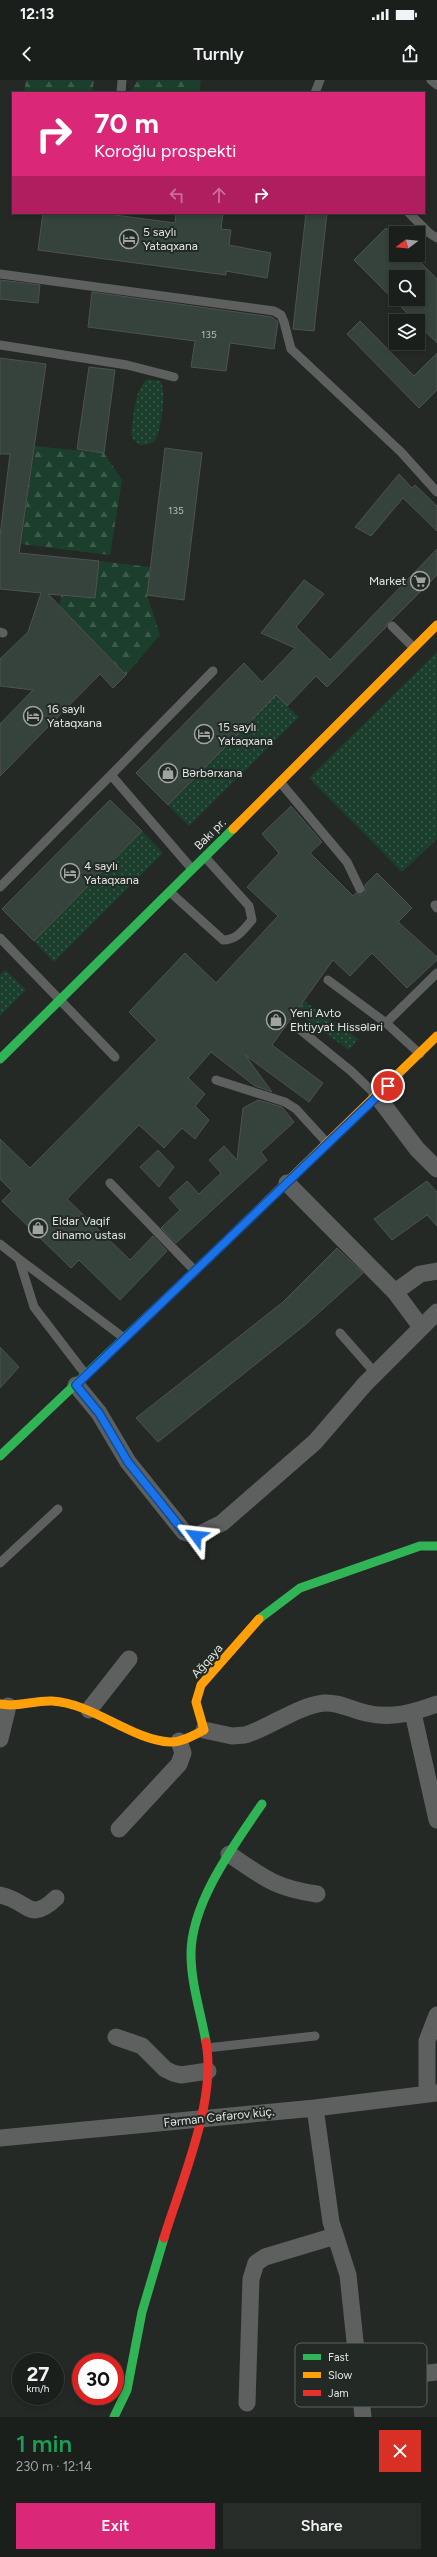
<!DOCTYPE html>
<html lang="en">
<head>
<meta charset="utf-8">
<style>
	:root { --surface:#1b1f1c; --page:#282c29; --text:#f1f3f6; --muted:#a0a2a3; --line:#393d3b; --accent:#db2777 }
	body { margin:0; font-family:Figtree,sans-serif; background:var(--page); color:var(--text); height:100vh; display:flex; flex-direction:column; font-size:15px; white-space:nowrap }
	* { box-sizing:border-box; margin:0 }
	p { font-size:13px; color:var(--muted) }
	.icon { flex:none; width:22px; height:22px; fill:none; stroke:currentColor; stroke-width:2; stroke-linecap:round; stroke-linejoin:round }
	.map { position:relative; height:2337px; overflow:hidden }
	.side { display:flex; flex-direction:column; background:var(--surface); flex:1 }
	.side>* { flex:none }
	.banner { position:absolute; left:12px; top:12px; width:413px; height:122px; border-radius:0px; box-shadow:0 2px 6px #0003,0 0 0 1px var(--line); background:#db2777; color:#fff; overflow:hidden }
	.needle { width:26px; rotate:254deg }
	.controls { position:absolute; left:389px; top:146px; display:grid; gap:8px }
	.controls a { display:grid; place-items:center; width:36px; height:36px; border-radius:0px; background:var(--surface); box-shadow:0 2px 6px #0003,0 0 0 1px var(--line); font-size:20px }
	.speed { position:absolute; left:12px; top:2273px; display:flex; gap:8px; font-size:20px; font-weight:700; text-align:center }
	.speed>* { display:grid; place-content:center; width:52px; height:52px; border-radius:50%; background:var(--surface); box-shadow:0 2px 6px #0003,0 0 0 1px var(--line); line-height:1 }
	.speed small { font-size:10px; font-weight:400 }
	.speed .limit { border:6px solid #d22; background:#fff; color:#111 }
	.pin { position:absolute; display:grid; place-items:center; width:34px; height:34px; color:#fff; margin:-17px; border:2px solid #fff; border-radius:50%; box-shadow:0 1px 4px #0007 }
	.me { position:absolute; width:44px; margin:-22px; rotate:300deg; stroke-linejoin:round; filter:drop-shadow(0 0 3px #0008) }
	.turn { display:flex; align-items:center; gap:14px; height:84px; padding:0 16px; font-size:18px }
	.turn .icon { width:52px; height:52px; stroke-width:2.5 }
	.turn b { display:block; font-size:28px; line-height:34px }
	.lanes { display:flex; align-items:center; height:38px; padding:0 16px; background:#0003; justify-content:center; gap:20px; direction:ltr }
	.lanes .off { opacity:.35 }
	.round { display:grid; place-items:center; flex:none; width:42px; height:42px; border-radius:0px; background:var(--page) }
	.overview { display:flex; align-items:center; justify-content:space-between; height:68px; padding:0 16px }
	h1 { font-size:24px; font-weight:600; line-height:30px; color:#1e9e55 }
	.primary-button { display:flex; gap:8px; margin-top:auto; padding:8px 16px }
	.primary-button a { flex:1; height:46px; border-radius:0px; background:var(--accent); color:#fff; font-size:16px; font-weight:600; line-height:46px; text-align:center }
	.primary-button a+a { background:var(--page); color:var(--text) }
	.status { display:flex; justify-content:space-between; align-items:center; height:28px; padding:0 20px; background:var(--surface); direction:ltr }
	.status svg { height:11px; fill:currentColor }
	header { display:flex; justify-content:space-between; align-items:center; height:52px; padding:0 16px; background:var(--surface); font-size:18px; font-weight:600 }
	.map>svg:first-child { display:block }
	.grass { fill:url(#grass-dots) }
	.forest { fill:url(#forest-firs) }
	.building { fill:#35433c; stroke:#4f5250; fill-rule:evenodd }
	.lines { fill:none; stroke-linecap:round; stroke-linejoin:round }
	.lane { stroke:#5d605e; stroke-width:9 }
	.street { stroke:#5d605e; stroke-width:17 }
	.fast { stroke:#30b455; stroke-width:9 }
	.slow { stroke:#ff9f0a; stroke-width:9 }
	.jam { stroke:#e5322d; stroke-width:9 }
	.route-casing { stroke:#114b97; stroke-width:10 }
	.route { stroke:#1a73e8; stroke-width:7 }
	.labels { text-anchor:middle; stroke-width:4; stroke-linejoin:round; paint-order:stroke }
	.number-label { font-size:10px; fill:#b7bdb9 }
	.poi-label { font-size:12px; fill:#e2e6e3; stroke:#232a26; text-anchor:start }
	.street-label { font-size:12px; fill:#e2e6e3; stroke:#232a26 }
	.key { fill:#232a26; stroke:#5c625f; stroke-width:1 }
	.key-label { font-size:11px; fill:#e2e6e3 }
</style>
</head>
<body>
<div class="status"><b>12:13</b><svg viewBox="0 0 49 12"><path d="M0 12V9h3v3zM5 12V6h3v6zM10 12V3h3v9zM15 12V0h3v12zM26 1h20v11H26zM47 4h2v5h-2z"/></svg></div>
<header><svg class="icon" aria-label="back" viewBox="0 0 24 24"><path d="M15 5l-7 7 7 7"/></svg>Turnly<svg class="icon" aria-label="share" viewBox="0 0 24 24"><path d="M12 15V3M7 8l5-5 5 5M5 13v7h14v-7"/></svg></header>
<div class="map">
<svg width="437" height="2337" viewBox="0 0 437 2337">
	<defs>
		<pattern id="grass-dots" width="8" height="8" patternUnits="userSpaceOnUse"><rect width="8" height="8" fill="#1c3f2d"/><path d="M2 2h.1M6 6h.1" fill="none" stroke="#3d5b4b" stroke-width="1.8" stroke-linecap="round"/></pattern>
		<pattern id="forest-firs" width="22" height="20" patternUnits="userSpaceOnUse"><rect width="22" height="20" fill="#1c3f2d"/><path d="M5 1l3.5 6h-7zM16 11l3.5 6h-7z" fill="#3d5b4b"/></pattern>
	</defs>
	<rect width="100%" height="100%" fill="#242926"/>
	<!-- grass -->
	<path class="grass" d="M148 299 160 301C167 309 161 347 157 357 154 364 146 365 140 365L132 358 131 353C134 337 134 308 148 299Z
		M437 572V759L402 792 309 698Z
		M276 615 299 637 189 746 168 725Z
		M142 751 163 773 54 882 34 861Z
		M5 890 26 910 0 936V895Z
		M304 921 358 959 349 970 296 932Z"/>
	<!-- forest -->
	<path class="forest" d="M26 0H94L92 13H24Z
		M138 0H201L199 13H130Z
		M35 366 104 373 122 400 110 475 21 464Z
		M99 481 150 487 147 515 160 555 126 595 76 543 59 531 61 515 95 518Z"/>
	<!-- building -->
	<path class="building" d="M43 133H100L175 143 176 133H223L221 149 231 150 229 165 271 173 267 198 226 191V195L38 170Z
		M306 133H327L314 251 293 249Z
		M386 148 396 158V175H413L437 199V263L418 244V241H415L354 180ZM396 197H418V219H396Z
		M0 200 40 205 38 223 0 219Z
		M92 212 272 237 278 242 274 269 230 263 226 291 191 287 195 261 88 247Z
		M360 241 414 296 437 273V310L419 328 347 254Z
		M0 278 46 284 19 473 99 481 95 518 48 514 126 595 113 608 100 594 0 696V644L33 610 0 606V579L28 552 41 513 0 509V456L10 374H0Z
		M89 287 115 290 104 373 77 369Z
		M165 368 202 373 184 520 147 515Z
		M399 394 412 408 415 405 437 426V451L403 418 371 456 355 447Z
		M437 469V495L392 540 388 542 386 547 327 607 316 596 287 626 276 615 168 725 136 693 244 583 262 602 295 568 261 553 304 500 324 514 296 547 330 580Z
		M110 720 142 751 34 861 2 829Z
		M291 726 322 762 310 773 353 816 356 813 360 815 365 813V805L377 793 412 828 398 842 437 877V880L407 908 372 873 350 896 333 880 272 965 323 1003 309 1022 245 975 272 1012 255 1006 211 972 188 998 205 1014 195 1026 209 1040 195 1059 182 1048 164 1068 139 1045 67 1119 130 1180 153 1156 167 1171 120 1220 79 1180 71 1188 2 1121 12 1111 0 1099V1059L30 1088 157 960 129 932 185 873 216 903 278 836 247 807 279 773 262 754Z
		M258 1020 282 1027 294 1042 261 1072 267 1080 176 1163 161 1148 180 1130 169 1118 187 1101 199 1114 221 1093 209 1080 224 1066 237 1080 243 1028Z
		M158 1070 174 1087 159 1107 140 1087Z
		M427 1101 437 1112V1146L427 1135 392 1160 374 1139Z
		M337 1168 363 1193 305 1245 158 1362 136 1338 283 1222Z
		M0 1267 19 1287 0 1308Z"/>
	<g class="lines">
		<!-- lane -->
		<path class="lane" d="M431 0 437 5
			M121 13 122 0
			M315 13 320 0
			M409 133 429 153 437 158
			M0 194 274 231 281 235 284 242 291 269 401 372 437 412
			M0 265 127 285 174 297
			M392 546 414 568
			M0 552 3 553
			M111 695 213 591
			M280 702 347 782 360 809
			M0 807 111 695 192 789
			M170 812 223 860C237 860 243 850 252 840L249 826 205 777
			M435 825 437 828
			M0 858 115 977
			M328 900 386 943 420 974
			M386 943 437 893
			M298 948 351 991 377 1016
			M216 1000 285 1022 296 1029 328 1064
			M110 1103 195 1191
			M0 1164 19 1179
			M340 1253 376 1294
			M86 1295 34 1227 19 1179 124 1258
			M0 1483 58 1429
			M207 1968 315 1956"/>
		<!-- street -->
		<path class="street" d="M377 1016 417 1069 437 1089
			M287 1103 395 1212 421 1247
			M395 1212 420 1194 437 1191
			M76 1305 99 1333 128 1382 184 1452 196 1456 222 1443 315 1362 365 1304 437 1232
			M89 1630 129 1579
			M413 1633 437 1740
			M204 1650 232 1656 245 1655C271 1647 297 1626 324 1623 339 1622 352 1630 366 1633 392 1639 412 1633 437 1624
			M0 1659 8 1626
			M119 1749 179 1684 183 1673 179 1661
			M229 1774C264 1798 275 1808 317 1814
			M0 1815C28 1820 29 1844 56 1818
			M116 1957 142 1966 165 1989 173 1993 181 1995 208 1991
			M427 2014V1961L437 1935
			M315 2028 331 2142 348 2195 363 2337
			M0 2058 315 2028 437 2013
			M360 2301 437 2292
			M247 2323 251 2199 256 2183 265 2177 335 2156"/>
		<!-- fast -->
		<path class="fast" d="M0 979 233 749
			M0 1376 221 1166
			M259 1539 300 1508 420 1466H437
			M206 1962C201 1933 191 1904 191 1874 191 1823 234 1765 262 1724
			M114 2337 127 2310 142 2232 164 2158"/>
		<!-- slow -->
		<path class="slow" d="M233 749 437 545
			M221 1166 437 956
			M0 1624C17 1628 34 1620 52 1621 92 1623 132 1660 170 1662 181 1663 194 1655 204 1650L196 1622 201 1605 259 1539"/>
		<!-- jam -->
		<path class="jam" d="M164 2158C181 2102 217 2021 206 1962"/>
	</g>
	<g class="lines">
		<!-- route casing -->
		<g class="route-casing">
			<path id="route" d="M196 1456 184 1452 128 1382 99 1333 76 1305 388 1006"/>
		</g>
		<!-- route -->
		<use href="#route" class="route"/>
	</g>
	<!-- icons -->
	<defs>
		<g id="hotel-ring" transform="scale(1)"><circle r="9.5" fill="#232a26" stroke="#a0a4a1" stroke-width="1.5"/><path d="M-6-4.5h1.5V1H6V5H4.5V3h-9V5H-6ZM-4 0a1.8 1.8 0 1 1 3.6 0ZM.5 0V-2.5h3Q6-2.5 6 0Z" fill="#a0a4a1"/></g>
		<g id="supermarket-ring" transform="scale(1)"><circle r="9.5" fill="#232a26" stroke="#a0a4a1" stroke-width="1.5"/><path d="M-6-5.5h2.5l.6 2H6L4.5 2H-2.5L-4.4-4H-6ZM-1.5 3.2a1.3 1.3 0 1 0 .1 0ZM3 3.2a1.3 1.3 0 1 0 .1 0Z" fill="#a0a4a1"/></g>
		<g id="shop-ring" transform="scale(1)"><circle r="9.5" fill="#232a26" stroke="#a0a4a1" stroke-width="1.5"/><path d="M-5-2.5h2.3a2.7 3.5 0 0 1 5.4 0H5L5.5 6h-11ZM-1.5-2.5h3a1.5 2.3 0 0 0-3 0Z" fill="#a0a4a1"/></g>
	</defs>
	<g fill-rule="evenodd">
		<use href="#hotel-ring" x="129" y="159"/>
		<use href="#supermarket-ring" x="420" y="501"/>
		<use href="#hotel-ring" x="33" y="636"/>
		<use href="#hotel-ring" x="204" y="654"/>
		<use href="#shop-ring" x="168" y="693"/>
		<use href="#hotel-ring" x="70" y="793"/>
		<use href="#shop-ring" x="276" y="940"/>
		<use href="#shop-ring" x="38" y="1148"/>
	</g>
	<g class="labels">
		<!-- number labels -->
		<g class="number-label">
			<text x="209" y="258">135</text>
			<text x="176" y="434">135</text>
		</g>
		<!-- poi labels -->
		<g class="poi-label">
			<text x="143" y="156">5 saylı<tspan x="143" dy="14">Yataqxana</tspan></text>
			<text x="406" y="505" text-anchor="end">Market</text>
			<text x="47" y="633">16 saylı<tspan x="47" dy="14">Yataqxana</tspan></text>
			<text x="218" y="651">15 saylı<tspan x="218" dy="14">Yataqxana</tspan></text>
			<text x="182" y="697">Bərbərxana</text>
			<text x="84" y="790">4 saylı<tspan x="84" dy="14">Yataqxana</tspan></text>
			<text x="290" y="937">Yeni Avto<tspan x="290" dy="14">Ehtiyyat Hissələri</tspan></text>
			<text x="52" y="1145">Eldar Vaqif<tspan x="52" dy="14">dinamo ustası</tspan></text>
		</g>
		<!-- street labels -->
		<g class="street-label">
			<text transform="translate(210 754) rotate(-45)" y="4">Bakı pr.</text>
			<text transform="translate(207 1581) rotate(-49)" y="4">Ağqaya</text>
			<text transform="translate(219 2037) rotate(-6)" y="4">Fərman Cəfərov küç.</text>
		</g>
	</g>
	<!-- legend -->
	<rect x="295" y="2263" width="132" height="64" rx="6" class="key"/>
	<rect x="303" y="2274" width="18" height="6" fill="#30b455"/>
	<rect x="303" y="2292" width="18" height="6" fill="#ff9f0a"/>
	<rect x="303" y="2310" width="18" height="6" fill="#e5322d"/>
	<g class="key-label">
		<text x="328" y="2281">Fast</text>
		<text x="328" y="2299">Slow</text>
		<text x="328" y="2317">Jam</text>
	</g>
</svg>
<div class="controls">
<a><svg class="needle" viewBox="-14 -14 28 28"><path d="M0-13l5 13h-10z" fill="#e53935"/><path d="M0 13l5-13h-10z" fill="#a0a2a3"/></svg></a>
<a><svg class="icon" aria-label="search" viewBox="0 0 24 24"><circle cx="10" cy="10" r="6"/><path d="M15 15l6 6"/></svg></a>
<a><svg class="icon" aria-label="layers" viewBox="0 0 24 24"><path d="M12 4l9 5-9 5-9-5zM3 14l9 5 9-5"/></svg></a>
</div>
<div class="speed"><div>27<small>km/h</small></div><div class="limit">30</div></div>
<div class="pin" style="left:388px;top:1006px;background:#d93025"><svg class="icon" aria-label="arrive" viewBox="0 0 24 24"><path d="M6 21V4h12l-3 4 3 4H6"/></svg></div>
<svg class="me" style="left:196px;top:1456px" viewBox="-20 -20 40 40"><path d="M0-17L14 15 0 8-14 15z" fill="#1a73e8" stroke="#fff" stroke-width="4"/></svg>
<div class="banner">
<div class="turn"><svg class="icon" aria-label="right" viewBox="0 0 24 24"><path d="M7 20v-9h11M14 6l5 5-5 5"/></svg><div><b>70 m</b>Koroğlu prospekti</div></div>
<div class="lanes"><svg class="icon off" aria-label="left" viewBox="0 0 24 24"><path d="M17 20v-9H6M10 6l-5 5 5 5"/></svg><svg class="icon off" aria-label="ahead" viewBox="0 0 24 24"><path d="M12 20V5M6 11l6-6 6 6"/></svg><svg class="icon" aria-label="right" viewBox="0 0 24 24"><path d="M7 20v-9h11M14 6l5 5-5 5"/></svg></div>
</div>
</div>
<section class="side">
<div class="overview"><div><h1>1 min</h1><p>230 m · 12:14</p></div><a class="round" style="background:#d93025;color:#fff"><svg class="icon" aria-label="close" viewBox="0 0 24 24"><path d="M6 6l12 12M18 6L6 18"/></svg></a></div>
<div class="primary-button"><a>Exit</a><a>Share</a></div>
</section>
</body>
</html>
